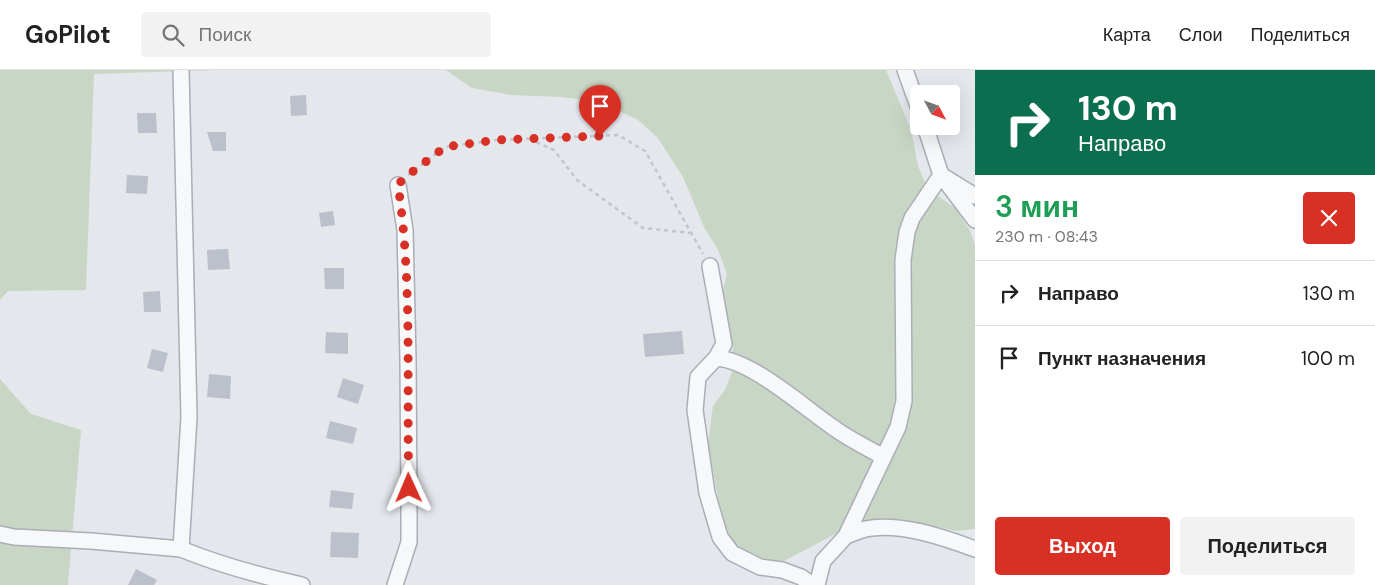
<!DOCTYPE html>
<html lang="ru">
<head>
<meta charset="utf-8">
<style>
	:root { --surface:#fff; --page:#f2f2f2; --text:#222; --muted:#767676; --line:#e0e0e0; --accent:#d93025 }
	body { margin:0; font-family:"DM Sans",sans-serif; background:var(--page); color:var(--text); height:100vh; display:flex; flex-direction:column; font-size:19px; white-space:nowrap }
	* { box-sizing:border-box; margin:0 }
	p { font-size:16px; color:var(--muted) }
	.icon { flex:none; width:28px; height:28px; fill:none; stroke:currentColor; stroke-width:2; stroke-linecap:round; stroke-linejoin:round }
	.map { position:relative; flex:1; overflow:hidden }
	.side { display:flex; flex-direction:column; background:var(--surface); width:400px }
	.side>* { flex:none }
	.guide { background:#0b6e4f; color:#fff; overflow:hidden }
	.needle { width:32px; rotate:131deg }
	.controls { position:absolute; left:910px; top:15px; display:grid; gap:10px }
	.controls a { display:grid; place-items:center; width:50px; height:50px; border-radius:5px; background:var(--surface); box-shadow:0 5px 20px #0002; font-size:25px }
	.pin { position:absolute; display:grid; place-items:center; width:42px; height:42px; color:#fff; margin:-51px -21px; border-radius:50% 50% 50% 0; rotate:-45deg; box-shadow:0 0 5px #0007 }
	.pin .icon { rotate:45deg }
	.me { position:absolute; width:55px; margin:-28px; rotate:359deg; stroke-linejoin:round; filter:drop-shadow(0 0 4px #0008) }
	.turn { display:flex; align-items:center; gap:18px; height:105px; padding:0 20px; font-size:22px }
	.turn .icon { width:65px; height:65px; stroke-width:2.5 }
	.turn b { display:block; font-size:35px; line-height:42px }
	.round { display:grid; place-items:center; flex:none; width:52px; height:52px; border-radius:5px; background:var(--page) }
	.overview { display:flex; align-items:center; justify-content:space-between; height:85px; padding:0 20px }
	h1 { font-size:30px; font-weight:600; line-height:38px; color:#1e9e55 }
	.cta { display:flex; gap:10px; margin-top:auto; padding:10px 20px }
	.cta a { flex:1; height:58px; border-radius:5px; background:var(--accent); color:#fff; font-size:20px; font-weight:600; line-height:58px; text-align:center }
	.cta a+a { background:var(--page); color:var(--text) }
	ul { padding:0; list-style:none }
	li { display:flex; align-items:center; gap:15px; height:65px; padding:0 20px; border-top:1px solid var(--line) }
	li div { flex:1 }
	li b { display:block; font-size:19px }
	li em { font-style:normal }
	header { display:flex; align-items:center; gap:30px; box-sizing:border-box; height:70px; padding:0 25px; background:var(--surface); border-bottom:1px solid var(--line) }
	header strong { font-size:24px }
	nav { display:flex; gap:28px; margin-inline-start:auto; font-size:18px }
	.search { width:350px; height:45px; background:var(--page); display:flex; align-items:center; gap:12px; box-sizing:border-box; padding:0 18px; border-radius:5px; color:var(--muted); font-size:19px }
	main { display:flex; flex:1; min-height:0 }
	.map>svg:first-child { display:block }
	.green { fill:#c9d6c5 }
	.building { fill:#bbc0ca }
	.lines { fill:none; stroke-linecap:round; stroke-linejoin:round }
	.minor-casing { stroke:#a9aeb7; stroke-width:18 }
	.path { stroke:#c2c5cb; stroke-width:2.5; stroke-dasharray:4 4; stroke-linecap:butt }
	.minor { stroke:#f7f8fa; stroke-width:15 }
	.route { stroke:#d93025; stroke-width:9; stroke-dasharray:0 16.2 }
</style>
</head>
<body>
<header>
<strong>GoPilot</strong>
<div class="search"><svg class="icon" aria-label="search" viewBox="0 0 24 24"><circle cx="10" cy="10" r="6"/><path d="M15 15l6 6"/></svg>Поиск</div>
<nav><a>Карта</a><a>Слои</a><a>Поделиться</a></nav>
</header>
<main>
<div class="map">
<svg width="975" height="515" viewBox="0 0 975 515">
	<rect width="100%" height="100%" fill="#e4e7ec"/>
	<!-- green -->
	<path class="green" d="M0 0H216L94 4 86 220 8 221 0 230Z
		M446 0H886L911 60 918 96 928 119 955 138 970 161 975 175V459L956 461 899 449 862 450 782 492 765 491 736 477 722 451 708 373 713 336 725 320 732 302 733 277 722 224 727 204 718 180 704 157 683 107 672 90 658 68 638 50 598 31 560 27 511 25 472 18Z
		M0 309 31 344 81 360 68 515H0Z"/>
	<!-- building -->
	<path class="building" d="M306 25 307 45 291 46 290 26Z
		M137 43H156L157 63H138Z
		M207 62H226V81H213Z
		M127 105 148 106 147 124 126 123Z
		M333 141 335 155 321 157 319 143Z
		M228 179 230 199 208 200 207 180Z
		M324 198H344V219H325Z
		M160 221 161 242H144L143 222Z
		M682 261 684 284 645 287 643 264Z
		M326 262 348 263V284L325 283Z
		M152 279 168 283 163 302 147 298Z
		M209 304 231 306 230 329 207 327Z
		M343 308 364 315 358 334 337 327Z
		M330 351 357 358 353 374 326 368Z
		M331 420 354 423 352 439 329 437Z
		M331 462 359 463 358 488 330 487Z
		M136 499 157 510 154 515H128Z"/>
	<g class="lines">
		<!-- minor casing -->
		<g class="minor-casing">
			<path id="minor" d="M181 0 189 347 181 479C220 495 261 506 302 515
				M905 0 919 39
				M925 56 941 105 975 150
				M710 196 724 274 716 288 698 307 695 340 707 423 720 467 732 483 760 497 782 500 801 507 813 515
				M716 288C752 290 803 337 834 358 849 369 867 378 884 387
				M0 464 14 467 91 471 181 479
				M846 466C852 464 858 461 865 459 899 452 943 467 975 479
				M395 515 409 472V435L408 289 405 160 398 115
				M817 515 823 491 846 466 898 357 904 331 903 190 907 162 912 148 941 105 975 126"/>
		</g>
		<!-- path -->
		<path class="path" d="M529 69 554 80 577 110 643 158 691 163
			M408 105 445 77 496 70 618 65 645 81 703 184"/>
		<!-- minor -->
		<use href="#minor" class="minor"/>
	</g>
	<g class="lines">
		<!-- route -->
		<path class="route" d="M409 418C406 317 413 215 398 115L403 109 445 77 496 70 600 66"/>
	</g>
</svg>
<div class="controls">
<a><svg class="needle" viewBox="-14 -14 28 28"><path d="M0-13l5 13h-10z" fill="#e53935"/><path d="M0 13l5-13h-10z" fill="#767676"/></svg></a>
</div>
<div class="pin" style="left:600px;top:66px;background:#d93025"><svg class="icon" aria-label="arrive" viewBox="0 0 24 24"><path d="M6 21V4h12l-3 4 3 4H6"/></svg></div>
<svg class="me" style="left:409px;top:418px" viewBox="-20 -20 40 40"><path d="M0-17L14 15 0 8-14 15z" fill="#d93025" stroke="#fff" stroke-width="4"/></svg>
</div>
<section class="side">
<div class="guide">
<div class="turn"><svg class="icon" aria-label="right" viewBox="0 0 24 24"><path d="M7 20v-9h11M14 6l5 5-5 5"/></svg><div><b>130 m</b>Направо</div></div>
</div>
<div class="overview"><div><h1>3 мин</h1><p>230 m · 08:43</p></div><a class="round" style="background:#d93025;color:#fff"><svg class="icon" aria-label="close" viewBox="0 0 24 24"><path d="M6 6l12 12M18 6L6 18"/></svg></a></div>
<ul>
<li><svg class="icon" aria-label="right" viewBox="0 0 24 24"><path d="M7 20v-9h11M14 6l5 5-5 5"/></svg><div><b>Направо</b></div><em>130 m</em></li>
<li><svg class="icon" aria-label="arrive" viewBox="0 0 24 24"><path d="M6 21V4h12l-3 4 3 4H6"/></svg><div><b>Пункт назначения</b></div><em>100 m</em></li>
</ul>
<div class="cta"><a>Выход</a><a>Поделиться</a></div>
</section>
</main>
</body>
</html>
